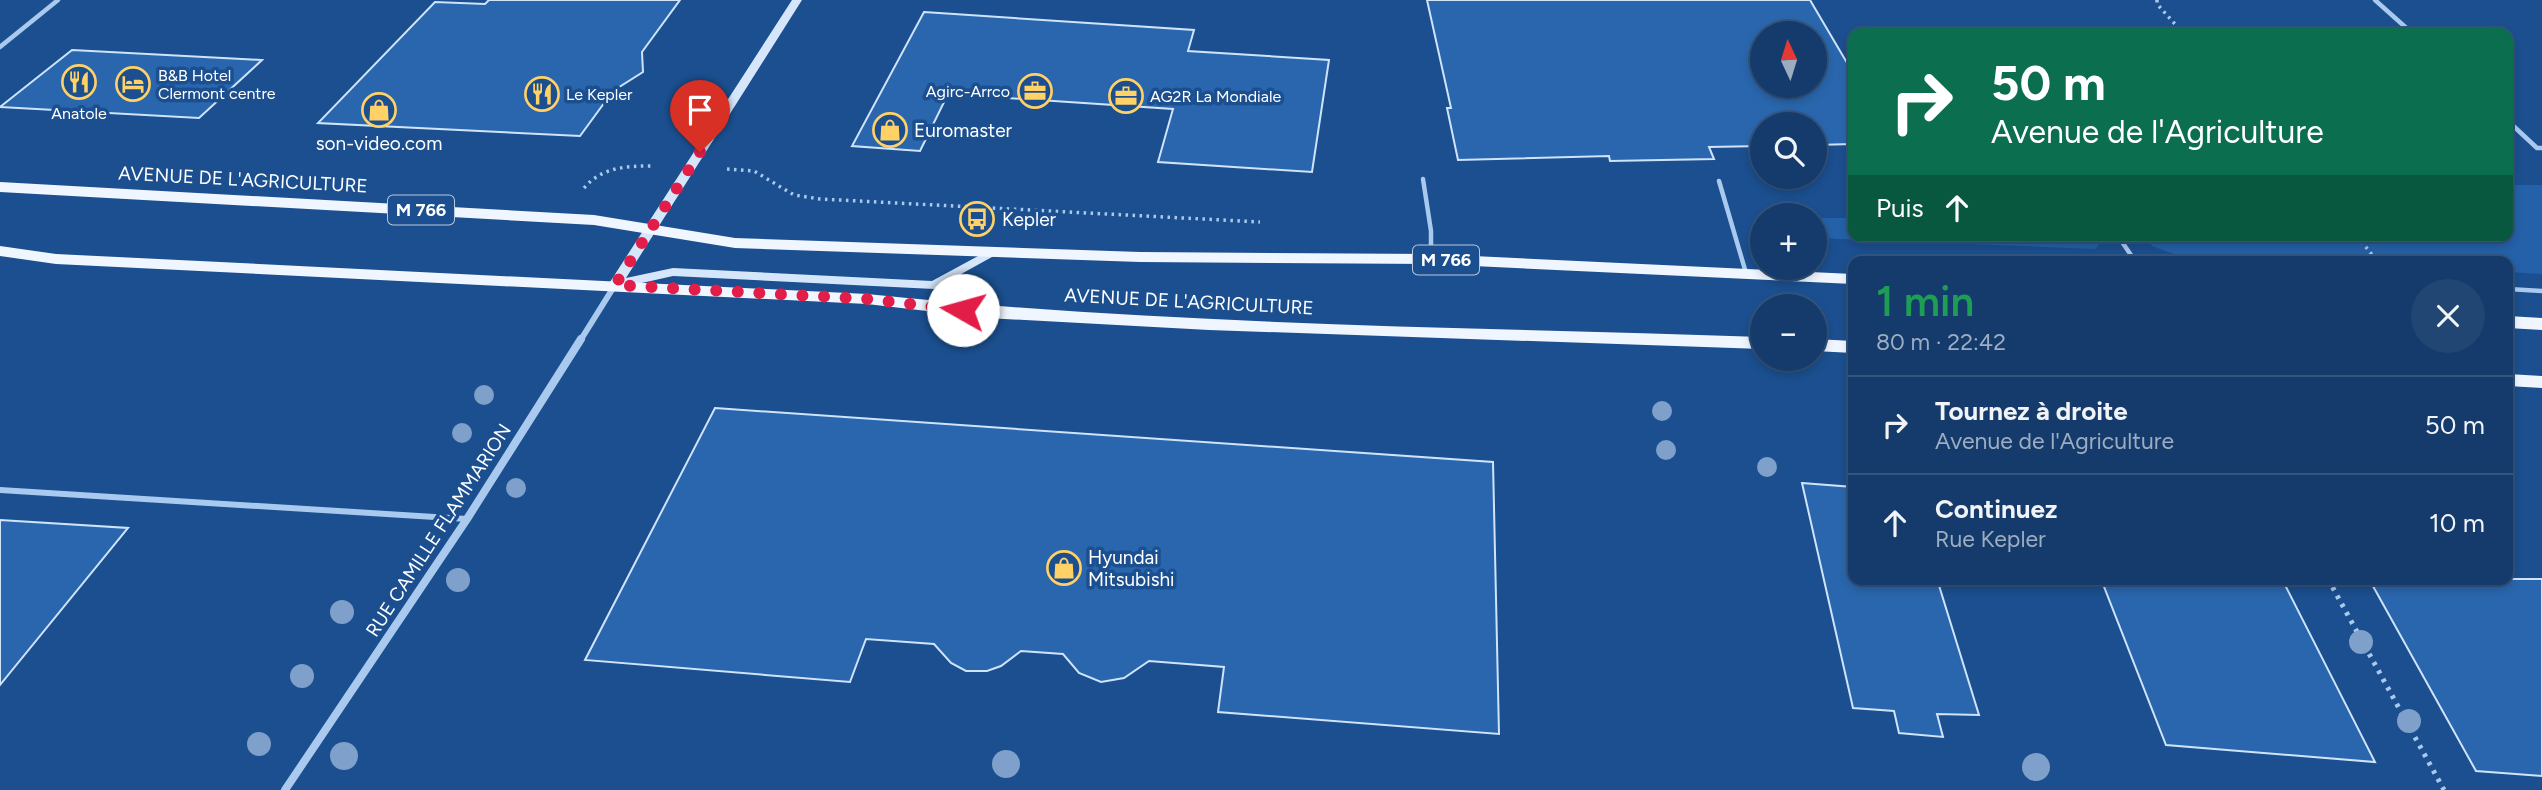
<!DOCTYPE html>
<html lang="fr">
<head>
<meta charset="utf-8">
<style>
	:root { --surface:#143b6b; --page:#214673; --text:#f1f3f6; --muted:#9dadc1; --line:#33557e }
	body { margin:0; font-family:Figtree,sans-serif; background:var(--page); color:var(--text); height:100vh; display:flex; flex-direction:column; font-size:26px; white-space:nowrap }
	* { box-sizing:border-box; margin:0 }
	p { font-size:23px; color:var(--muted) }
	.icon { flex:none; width:38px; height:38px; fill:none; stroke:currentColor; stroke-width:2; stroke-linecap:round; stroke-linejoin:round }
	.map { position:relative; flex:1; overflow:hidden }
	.drawer { position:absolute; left:1848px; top:256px; width:665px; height:329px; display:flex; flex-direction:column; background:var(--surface); border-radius:14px; box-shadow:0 4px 10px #0003,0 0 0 2px var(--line) }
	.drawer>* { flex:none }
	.guide { position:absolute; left:1848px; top:28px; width:665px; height:214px; border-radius:14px; box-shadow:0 4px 10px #0003,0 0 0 2px var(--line); background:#0b6e4f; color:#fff; overflow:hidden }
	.needle { width:46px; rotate:356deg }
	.controls { position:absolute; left:1750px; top:21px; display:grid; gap:14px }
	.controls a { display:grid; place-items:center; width:77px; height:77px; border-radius:50%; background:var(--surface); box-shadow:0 4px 10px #0003,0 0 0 2px var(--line); font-size:35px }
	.pin { position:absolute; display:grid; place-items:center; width:60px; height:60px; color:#fff; margin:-72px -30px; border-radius:50% 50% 50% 0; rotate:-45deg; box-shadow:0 0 7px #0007 }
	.pin .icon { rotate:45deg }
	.me { position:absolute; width:77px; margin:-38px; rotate:277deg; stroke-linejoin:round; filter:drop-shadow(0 0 5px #0008) }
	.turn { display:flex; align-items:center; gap:24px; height:147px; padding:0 28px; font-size:32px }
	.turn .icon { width:91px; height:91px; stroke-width:2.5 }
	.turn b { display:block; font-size:49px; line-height:60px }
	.then { display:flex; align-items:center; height:66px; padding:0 28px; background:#0003; gap:14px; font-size:26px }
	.round { display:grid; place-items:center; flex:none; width:74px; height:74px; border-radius:37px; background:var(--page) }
	.head { display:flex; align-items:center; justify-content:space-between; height:119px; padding:0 28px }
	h1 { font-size:42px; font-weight:600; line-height:52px; color:#1e9e55 }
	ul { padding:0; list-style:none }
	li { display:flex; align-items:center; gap:21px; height:98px; padding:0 28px; border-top:2px solid var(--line) }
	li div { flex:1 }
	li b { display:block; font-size:26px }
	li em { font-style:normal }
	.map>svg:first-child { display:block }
	.green { fill:#2461a8 }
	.building { fill:#2a66ad; stroke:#cfe3fa; stroke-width:2; fill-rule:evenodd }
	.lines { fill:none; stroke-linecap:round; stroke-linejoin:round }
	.path-far1 { stroke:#a9c9ee; stroke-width:3.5; stroke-dasharray:2.5 4.5; stroke-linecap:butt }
	.path { stroke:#a9c9ee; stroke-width:5; stroke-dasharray:3.5 6; stroke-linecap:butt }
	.lane-far1 { stroke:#a9c9ee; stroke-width:4.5 }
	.lane { stroke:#a9c9ee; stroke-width:6 }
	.street-far1 { stroke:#a9c9ee; stroke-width:6 }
	.street { stroke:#a9c9ee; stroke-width:8 }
	.secondary { fill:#d6e6fa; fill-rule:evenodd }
	.primary { fill:#f0f6ff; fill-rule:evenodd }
	.tree { fill:#7ea0ca }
	.route { stroke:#e11d48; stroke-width:12; stroke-dasharray:0 21.6 }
	.labels { text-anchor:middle; stroke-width:7; stroke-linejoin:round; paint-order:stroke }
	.far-poi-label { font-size:16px; fill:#fff; stroke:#1b4f8f; text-anchor:start }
	.shield { fill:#1b4f8f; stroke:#bbcadd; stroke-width:2 }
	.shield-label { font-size:18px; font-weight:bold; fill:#fff }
	.poi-label { font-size:19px; fill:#fff; stroke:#1b4f8f; text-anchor:start }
	.street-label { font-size:19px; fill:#fff; stroke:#1b4f8f }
</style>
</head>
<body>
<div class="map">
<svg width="2542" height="790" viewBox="0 0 2542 790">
	<rect width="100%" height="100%" fill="#1b4f8f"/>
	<!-- green -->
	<path class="green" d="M2508 185H2542V274L2508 272V261H2292L2174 254 2152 246 2146 236H2508Z
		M1815 218H1853V236H2100L2103 240 2095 249 1815 238Z"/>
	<!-- building -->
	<path class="building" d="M489 0H680L642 52 643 72 613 91 580 136 318 123 435 2 485 4Z
		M1427 0H1810L1853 73V144L1815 145V124H1762V146L1709 147 1714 159 1610 161 1609 156 1458 160 1447 108H1451ZM1762 33H1815V86H1762Z
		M924 12 1194 30 1188 51 1329 60 1312 172 1158 162 1173 109 948 94 920 151 852 146Z
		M72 50 262 60 199 118 0 107Z
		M715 408 1493 462 1499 734 1218 712 1224 667 1149 661 1124 678 1101 682 1079 673 1063 654 1021 651 1001 666 987 671H966L951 663 934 644 866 639 850 682 585 660Z
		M1802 483 1853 487V579H1937L1979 715 1937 714 1943 737 1899 733 1894 711 1853 708Z
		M0 520 128 528 0 685Z
		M2101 579H2282L2375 762 2166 745Z
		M2369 579H2542V776L2476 771Z"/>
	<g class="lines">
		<!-- path-far1 -->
		<path class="path-far1" d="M2157 0V4L2183 33
			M727 169 754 171 794 195 820 199 1260 222
			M584 188C602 167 626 166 652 166
			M2357 236 2377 261"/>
		<!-- path -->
		<path class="path" d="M2328 579 2444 790"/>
		<!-- lane-far1 -->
		<path class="lane-far1" d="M2375 0 2412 33
			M0 47 58 0
			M2508 121 2537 148H2542
			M1423 179 1431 231V259
			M1719 181 1746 273
			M2118 236 2135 261
			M2508 289 2542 291"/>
		<!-- lane -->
		<path class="lane" d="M0 490 467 519"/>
		<!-- street-far1 -->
		<path class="street-far1" d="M580 341 615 285"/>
		<!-- street -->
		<path class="street" d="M285 790 467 519 581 339"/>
		<!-- secondary -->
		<path class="secondary" d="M792 0H802L626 278 673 268 932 281 991 249 995 248 1001 252 934 289 673 276 615 289 610 288 609 285 610 282Z"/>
		<!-- primary -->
		<path class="primary" d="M0 182 594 215 735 238 1140 252 1431 254 1853 274V284L1431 264 1140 262 735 248 594 225 0 192Z
			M0 246 56 254 867 294C1164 325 1464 327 1762 337V349L1209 330 987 318 867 304 56 264 0 256Z
			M2508 316 2542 318V330L2508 328Z
			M1815 339 1853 341V353L1815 351Z
			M2508 374 2542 376V388L2508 386Z"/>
	</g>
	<!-- trees -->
	<g class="tree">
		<circle cx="484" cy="395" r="10"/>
		<circle cx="1662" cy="411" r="10"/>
		<circle cx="462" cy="433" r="10"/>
		<circle cx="1666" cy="450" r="10"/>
		<circle cx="1767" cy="467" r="10"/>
		<circle cx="516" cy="488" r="10"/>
		<circle cx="458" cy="580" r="12"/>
		<circle cx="342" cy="612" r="12"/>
		<circle cx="2361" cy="642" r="12"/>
		<circle cx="302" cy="676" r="12"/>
		<circle cx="2409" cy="721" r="12"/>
		<circle cx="259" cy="744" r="12"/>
		<circle cx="344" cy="756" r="14"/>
		<circle cx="1006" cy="764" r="14"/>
		<circle cx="2036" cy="767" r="14"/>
	</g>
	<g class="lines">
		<!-- route -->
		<path class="route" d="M700 152 615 285 867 299 963 310"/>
	</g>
	<!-- icons -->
	<defs>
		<g id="restaurant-ring" transform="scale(1.75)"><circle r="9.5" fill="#1b4f8f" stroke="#ffd166" stroke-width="1.5"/><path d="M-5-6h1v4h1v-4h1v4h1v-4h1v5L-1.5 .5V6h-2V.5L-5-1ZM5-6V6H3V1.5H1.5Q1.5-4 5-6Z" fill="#ffd166"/></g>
		<g id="hotel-ring" transform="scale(1.75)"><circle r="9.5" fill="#1b4f8f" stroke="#ffd166" stroke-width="1.5"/><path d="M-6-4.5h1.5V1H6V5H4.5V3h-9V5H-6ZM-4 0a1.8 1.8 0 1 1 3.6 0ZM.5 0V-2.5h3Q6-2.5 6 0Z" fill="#ffd166"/></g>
		<g id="office-ring" transform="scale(1.75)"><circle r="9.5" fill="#1b4f8f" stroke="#ffd166" stroke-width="1.5"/><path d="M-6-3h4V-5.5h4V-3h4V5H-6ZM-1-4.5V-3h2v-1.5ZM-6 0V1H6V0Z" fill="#ffd166"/></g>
		<g id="shop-ring" transform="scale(1.75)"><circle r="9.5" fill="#1b4f8f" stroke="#ffd166" stroke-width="1.5"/><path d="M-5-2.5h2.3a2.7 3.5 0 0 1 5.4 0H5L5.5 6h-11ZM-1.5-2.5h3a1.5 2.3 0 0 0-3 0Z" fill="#ffd166"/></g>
		<g id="bus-ring" transform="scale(1.75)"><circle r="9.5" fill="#1b4f8f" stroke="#ffd166" stroke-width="1.5"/><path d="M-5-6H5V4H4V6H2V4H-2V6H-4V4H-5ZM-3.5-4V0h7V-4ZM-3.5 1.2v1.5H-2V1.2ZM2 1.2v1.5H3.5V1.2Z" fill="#ffd166"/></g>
	</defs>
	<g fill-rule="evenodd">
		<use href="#restaurant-ring" x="79" y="82"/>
		<use href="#hotel-ring" x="133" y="84"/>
		<use href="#office-ring" x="1035" y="91"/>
		<use href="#restaurant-ring" x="542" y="94"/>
		<use href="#office-ring" x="1126" y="96"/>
		<use href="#shop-ring" x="379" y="110"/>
		<use href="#shop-ring" x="890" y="130"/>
		<use href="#bus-ring" x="977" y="219"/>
		<use href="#shop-ring" x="1064" y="568"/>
	</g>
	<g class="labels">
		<!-- far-poi labels -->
		<g class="far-poi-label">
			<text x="158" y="81">B&amp;B Hotel<tspan x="158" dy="18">Clermont centre</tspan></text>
			<text x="1010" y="97" text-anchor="end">Agirc-Arrco</text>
			<text x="566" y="100">Le Kepler</text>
			<text x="1150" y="102">AG2R La Mondiale</text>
			<text x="79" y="119" text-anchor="middle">Anatole</text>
		</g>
		<!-- shield labels -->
		<g class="shield">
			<rect x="388" y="195.5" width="66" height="29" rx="5"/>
			<rect x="1413" y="245.5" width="66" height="29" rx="5"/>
		</g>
		<g class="shield-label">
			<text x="421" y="216">M 766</text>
			<text x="1446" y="266">M 766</text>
		</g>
		<!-- poi labels -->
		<g class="poi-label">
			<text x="914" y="137">Euromaster</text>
			<text x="379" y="150" text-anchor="middle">son-video.com</text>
			<text x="1002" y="226">Kepler</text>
			<text x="1088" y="564">Hyundai<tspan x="1088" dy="22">Mitsubishi</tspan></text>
		</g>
		<!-- street labels -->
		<g class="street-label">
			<text transform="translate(243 179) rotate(3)" y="7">AVENUE DE L'AGRICULTURE</text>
			<text transform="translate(1189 301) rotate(3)" y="7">AVENUE DE L'AGRICULTURE</text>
			<text transform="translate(438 530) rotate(-57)" y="7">RUE CAMILLE FLAMMARION</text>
		</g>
	</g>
</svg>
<div class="controls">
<a><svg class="needle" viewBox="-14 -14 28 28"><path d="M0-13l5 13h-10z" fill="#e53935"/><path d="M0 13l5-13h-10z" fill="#9dadc1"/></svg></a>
<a><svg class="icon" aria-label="search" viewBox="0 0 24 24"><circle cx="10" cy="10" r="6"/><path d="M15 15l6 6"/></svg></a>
<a>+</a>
<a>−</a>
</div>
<div class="pin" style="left:700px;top:152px;background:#d93025"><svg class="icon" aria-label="arrive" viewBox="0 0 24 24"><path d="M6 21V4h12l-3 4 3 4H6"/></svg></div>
<svg class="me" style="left:963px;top:310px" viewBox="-20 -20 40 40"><circle r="19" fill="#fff"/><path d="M0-13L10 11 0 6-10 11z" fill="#e11d48"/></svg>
<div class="guide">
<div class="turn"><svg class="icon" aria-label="right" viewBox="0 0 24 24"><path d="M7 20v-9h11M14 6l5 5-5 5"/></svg><div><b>50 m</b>Avenue de l'Agriculture</div></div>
<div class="then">Puis<svg class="icon" aria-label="ahead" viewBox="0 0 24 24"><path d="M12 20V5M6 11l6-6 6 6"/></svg></div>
</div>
<section class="drawer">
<div class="head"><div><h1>1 min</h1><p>80 m · 22:42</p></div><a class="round"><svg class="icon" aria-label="close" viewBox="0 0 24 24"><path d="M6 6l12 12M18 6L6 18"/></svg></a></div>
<ul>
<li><svg class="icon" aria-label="right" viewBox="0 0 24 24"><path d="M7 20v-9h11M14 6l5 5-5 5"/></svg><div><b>Tournez à droite</b><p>Avenue de l'Agriculture</p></div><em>50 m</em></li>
<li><svg class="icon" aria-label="ahead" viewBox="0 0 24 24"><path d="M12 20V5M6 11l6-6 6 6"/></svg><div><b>Continuez</b><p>Rue Kepler</p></div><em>10 m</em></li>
</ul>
</section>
</div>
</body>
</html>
